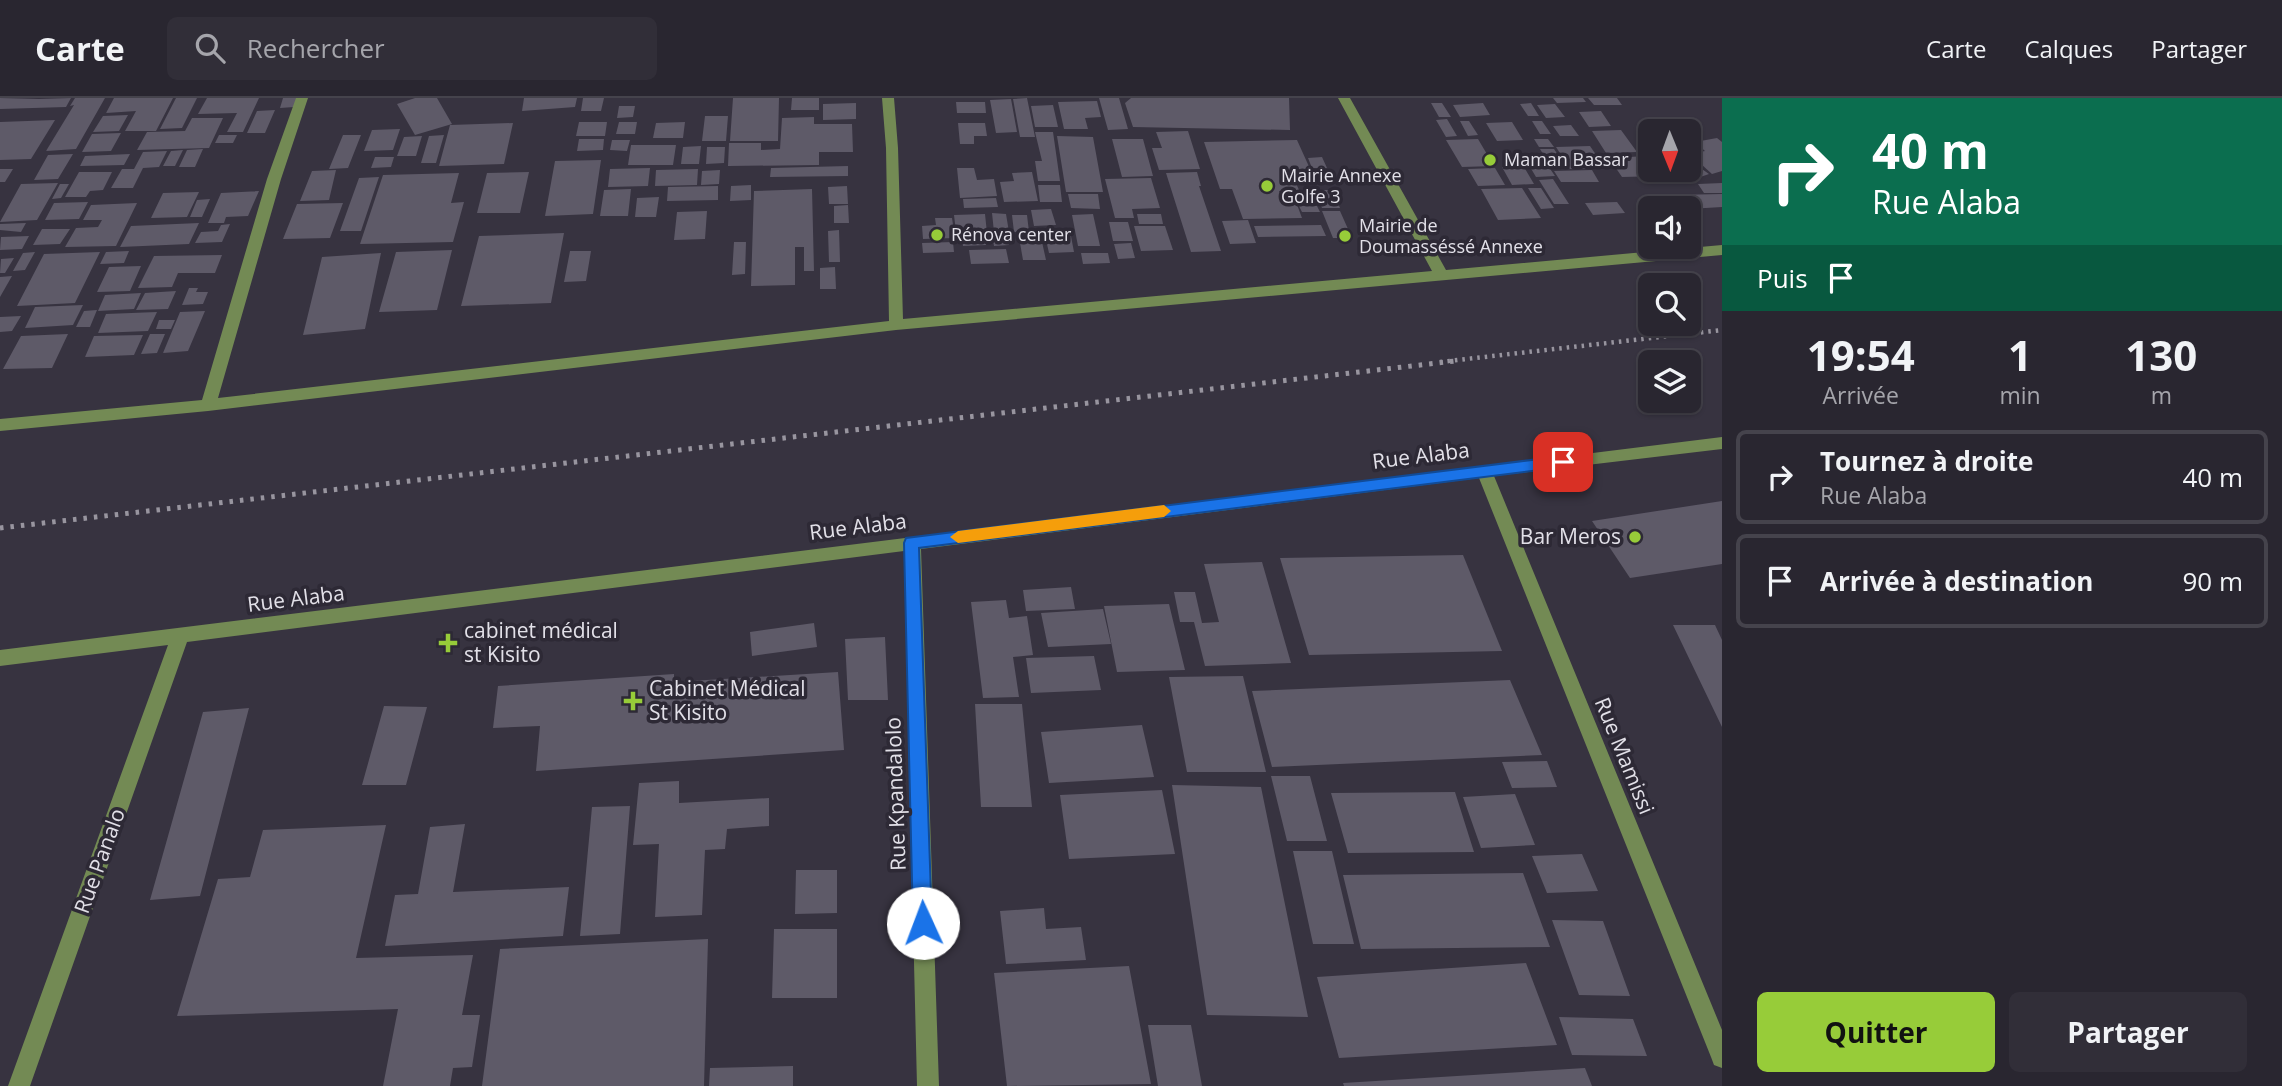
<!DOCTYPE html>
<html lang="fr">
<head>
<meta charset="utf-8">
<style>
	:root { --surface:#292630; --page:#312e38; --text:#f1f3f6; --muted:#a5a5ab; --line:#45434c; --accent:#97cc39 }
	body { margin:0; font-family:"Open Sans",sans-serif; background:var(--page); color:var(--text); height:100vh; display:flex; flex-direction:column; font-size:26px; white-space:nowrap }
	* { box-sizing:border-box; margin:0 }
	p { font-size:23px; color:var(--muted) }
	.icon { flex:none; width:38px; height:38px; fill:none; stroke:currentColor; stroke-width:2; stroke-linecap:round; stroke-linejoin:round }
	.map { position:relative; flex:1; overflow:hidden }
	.sheet { display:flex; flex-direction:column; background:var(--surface); width:560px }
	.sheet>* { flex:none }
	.top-card { background:#0b6e4f; color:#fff; overflow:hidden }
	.needle { width:46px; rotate:179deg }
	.fabs { position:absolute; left:1638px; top:21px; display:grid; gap:14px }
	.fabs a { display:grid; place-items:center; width:63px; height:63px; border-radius:10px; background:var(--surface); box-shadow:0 2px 5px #0004,0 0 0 2px var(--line); font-size:35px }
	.pin { position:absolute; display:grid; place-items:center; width:60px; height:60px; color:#fff; margin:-30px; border-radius:14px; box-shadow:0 4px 10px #0006 }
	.me { position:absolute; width:77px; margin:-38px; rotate:358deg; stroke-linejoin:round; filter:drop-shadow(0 0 5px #0008) }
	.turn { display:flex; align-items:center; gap:24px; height:147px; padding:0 35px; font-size:32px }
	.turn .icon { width:91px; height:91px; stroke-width:2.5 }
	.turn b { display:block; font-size:49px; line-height:60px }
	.then { display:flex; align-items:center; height:66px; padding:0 35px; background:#0003; gap:14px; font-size:26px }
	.eta { display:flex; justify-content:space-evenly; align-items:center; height:119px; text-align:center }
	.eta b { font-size:42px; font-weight:700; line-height:49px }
	.action { display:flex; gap:14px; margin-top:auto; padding:14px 35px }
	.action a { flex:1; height:80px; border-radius:10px; background:var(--accent); color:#111; font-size:28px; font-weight:700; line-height:80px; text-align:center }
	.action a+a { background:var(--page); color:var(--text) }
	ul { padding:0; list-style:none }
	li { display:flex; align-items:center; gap:21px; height:94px; margin:0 14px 10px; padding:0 21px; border:4px solid var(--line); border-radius:10px }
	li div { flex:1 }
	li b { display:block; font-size:26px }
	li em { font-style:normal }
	header { display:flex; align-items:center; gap:42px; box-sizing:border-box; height:98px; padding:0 35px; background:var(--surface); border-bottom:2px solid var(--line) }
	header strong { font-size:33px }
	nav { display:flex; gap:38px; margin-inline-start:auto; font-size:24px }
	.search { width:490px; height:63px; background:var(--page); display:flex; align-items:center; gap:18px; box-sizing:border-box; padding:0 24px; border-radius:10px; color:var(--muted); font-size:26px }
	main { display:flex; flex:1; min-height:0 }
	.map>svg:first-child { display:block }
	.building { fill:#5e5a68 }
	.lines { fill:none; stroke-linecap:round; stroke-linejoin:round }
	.minor { fill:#738a54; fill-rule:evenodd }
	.rail-far1 { stroke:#98959f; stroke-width:4.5; stroke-dasharray:2.5 5; stroke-linecap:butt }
	.rail { stroke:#98959f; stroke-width:5; stroke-dasharray:3.5 7; stroke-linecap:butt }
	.route { fill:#1a73e8; stroke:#114b97; stroke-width:2 }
	.slow { fill:#f59e0b }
	.poi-dot { fill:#97cc39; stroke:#2d2935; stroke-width:2.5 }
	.labels { text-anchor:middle; stroke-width:7; stroke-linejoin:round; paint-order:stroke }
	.far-poi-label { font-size:18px; fill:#e2e0e8; stroke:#2d2935; text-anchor:start }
	.street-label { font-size:21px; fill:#e2e0e8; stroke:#2d2935 }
	.poi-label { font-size:21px; fill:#e2e0e8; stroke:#2d2935; text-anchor:start }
</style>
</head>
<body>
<header>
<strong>Carte</strong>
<div class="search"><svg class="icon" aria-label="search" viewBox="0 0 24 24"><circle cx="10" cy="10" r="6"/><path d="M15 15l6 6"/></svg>Rechercher</div>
<nav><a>Carte</a><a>Calques</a><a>Partager</a></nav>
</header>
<main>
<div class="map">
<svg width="1722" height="988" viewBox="0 0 1722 988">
	<rect width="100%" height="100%" fill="#373340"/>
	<!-- building -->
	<path class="building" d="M0 0 39 1 71 0 66 9 0 11Z
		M75 0H105L76 51 46 53 74 7 70 8Z
		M114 0H173L156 33H125L136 13 106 15Z
		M176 0H197L182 30 160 31Z
		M207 0H259L243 34H227L237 15 198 16Z
		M283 0H297L294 9 280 10Z
		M415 0H437L452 26 415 37 397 6Z
		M524 0H577L575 9 522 13Z
		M583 0H604L601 13H581Z
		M733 0H779L778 43H730Z
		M792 0H819V12H791Z
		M1027 0 1035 39H1020L1013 1Z
		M1099 0H1119L1128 31 1108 32Z
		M1131 0H1289L1290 32 1133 29 1125 5Z
		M1553 0H1583L1586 4 1557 5Z
		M1588 0H1617L1622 7H1594Z
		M1011 1 1017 34 996 35 990 2Z
		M1097 3 1101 19 1085 20 1088 31H1064L1058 4Z
		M956 4H985L986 15H957Z
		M856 5V21L823 22V6Z
		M1431 5H1442L1451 19H1439Z
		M1483 5 1490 17 1460 19 1453 7Z
		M1531 5 1539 18H1528L1520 6Z
		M1555 6 1565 19 1546 20 1537 7Z
		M1053 7 1058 29H1035L1031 8Z
		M619 8H635L633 19 617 20Z
		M275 12 265 35H247L257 13Z
		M1601 13 1611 28 1589 29 1579 14Z
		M128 17 119 33 93 34 103 18Z
		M705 18H728L726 43H702Z
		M814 19V26H852L853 54H819V67L728 68 729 45H761V52L780 51 782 20Z
		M192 20H223L209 50 137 52 147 34 185 33Z
		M1447 21 1457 38 1446 39 1436 22Z
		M55 22 31 61 0 62V24Z
		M1460 23H1469L1478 37 1468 38Z
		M1532 23H1542L1551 36H1540Z
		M579 24H607L605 38H576Z
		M619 24H637L635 36H616Z
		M685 24 683 40H653L656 25Z
		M1512 24 1523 42 1497 43 1486 25Z
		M513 25 504 66 439 68 450 27Z
		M958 25H985L987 38H974V46H960Z
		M1571 27 1579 38H1560L1553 28Z
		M400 31 393 52 364 53 372 32Z
		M1621 32 1637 54 1606 55 1592 33Z
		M1188 33 1200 71 1159 72 1152 50H1162L1156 34Z
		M1035 34H1053L1060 83H1038L1035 63H1042Z
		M121 35 111 53 82 54 92 36Z
		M219 37H237L233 45H215Z
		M343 37H361L348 70 329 71Z
		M444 37 436 65H421L429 38Z
		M422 38 416 58H397L404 39Z
		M1057 38 1093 39 1103 94H1066Z
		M1717 40 1722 44V73L1712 76 1690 56 1705 53 1695 44Z
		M579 41H604L603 52 577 53Z
		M1112 41H1143L1153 78 1122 79Z
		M1478 41 1494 68 1462 69 1446 42Z
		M1534 41H1548L1554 49H1539Z
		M612 42H630L627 53 610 52Z
		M1297 42 1311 73 1291 74 1299 92 1279 93 1284 105 1296 104 1302 120 1243 121 1232 91H1220L1204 44Z
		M631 47H676L673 67H628Z
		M701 48 699 66H681L683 49Z
		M1590 48 1605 70 1570 71 1556 49Z
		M707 49H725L724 65 706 66Z
		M203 51 195 69H179L187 52Z
		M1540 51H1554L1566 69H1551Z
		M183 52 175 68H163L171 53Z
		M167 53 159 69 143 70 133 90H111L122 71H134L143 54Z
		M73 56 58 81 34 82 48 57Z
		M130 56 124 67 80 68 85 58Z
		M1540 56 1555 78 1536 79 1523 57Z
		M1648 58 1650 72H1657L1662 78 1622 79 1609 60Z
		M375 59H394L391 69 371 70Z
		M1322 59 1327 70H1312L1308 60Z
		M601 62 593 116 545 118 555 63Z
		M1689 62 1709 76 1683 85 1665 72H1689Z
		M848 68V78L770 79 771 70Z
		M1502 69H1524L1534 86 1512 87Z
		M650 70 648 88 608 89 610 71Z
		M957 70H974L977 82 994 81 997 98 960 100Z
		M1495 70 1505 87 1478 88 1468 71Z
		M0 71H13L5 84H0Z
		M698 71 697 87 655 88 656 72Z
		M336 72 329 102 300 103 312 73Z
		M720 72 719 86 701 87 702 73Z
		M1592 72 1599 84H1561L1554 73Z
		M79 74H112L103 92 90 93 86 99H65Z
		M529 74 520 115H477L487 75Z
		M1032 74 1038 103 1004 104 1000 84 1014 83 1012 75Z
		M1197 74 1201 88H1199L1221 153 1191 154 1166 75Z
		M459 75 451 105 464 104 453 144 360 146 383 77Z
		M379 79 361 133H340L359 80Z
		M1151 80 1160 110 1132 111 1134 120H1115L1105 81Z
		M1553 81 1569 106H1554L1539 82Z
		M58 85 37 122 0 124 21 86Z
		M1722 85V95H1704L1698 86Z
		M60 86H69L61 100 52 101Z
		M751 87V102L730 103 731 88Z
		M1038 87H1060L1062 104H1040Z
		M718 88V102L667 103 668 89Z
		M847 88 848 106H829L828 89Z
		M1522 90 1541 120 1498 122 1481 91Z
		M1528 90H1541L1554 110 1541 111Z
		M631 91 628 118H600L604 92Z
		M812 91 814 173H804V149H795V187L751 188 754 93Z
		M1314 92H1332L1340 110H1322Z
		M259 93 248 118 226 119 224 125H208L221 95Z
		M199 94 187 119 151 120 163 95Z
		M1068 96H1098L1100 111 1071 110Z
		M1722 96V109L1689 111 1675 97Z
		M659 99 656 119H635L637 100Z
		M996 100 998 109 964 110 963 101Z
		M210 101 202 119H190L197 102Z
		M88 104 79 121 45 122 54 105Z
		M1617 104 1625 115 1593 117 1585 105Z
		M137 105 116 148 65 149 76 130 98 129 102 122H83L91 107Z
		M343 105 330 140 283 141 297 106Z
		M848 107 849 125H834V108Z
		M1299 108H1317L1320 114H1302Z
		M1051 111 1056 127 1034 128 1031 112Z
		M707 113 705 141 674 142 677 114Z
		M1322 113H1340L1352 140H1333Z
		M992 115 1006 116 1009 134H994Z
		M985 116 987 135 956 134 954 117Z
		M1093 116 1100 148H1078L1072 117Z
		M1137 116H1161L1163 126H1139Z
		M1012 117H1027L1029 134H1014Z
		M935 120H952L955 140 923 141 922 128 936 127Z
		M1248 122 1256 145 1230 146 1222 123Z
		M1109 124H1128L1133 143H1113Z
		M26 125 21 134 0 132V126Z
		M199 125 189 146 120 149 131 128Z
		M230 126 222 144 195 145 201 134 218 133 221 127Z
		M1321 127 1326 138 1258 139 1254 128Z
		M1134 128H1165L1173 152 1141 153Z
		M42 131H70L60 146 33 147Z
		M839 132 840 164H829L828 133Z
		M1044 133H1070L1074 154 1049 155Z
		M564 135 551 205 461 208 479 138Z
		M1007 135 1009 147 994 148 992 136Z
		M961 136H985L986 147 963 148Z
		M29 138 22 151 0 152 1 139Z
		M734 144H746L745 176 732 177Z
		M953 144 954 154 923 155 922 145Z
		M1042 144 1046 162H1023L1020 145Z
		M1131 145 1135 160 1118 161 1114 146Z
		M1006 151 1009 165 971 166 969 152Z
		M452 152 437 212 379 214 396 154Z
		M129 153 124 165 100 166 106 154Z
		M570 153H591L586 183 564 184Z
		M35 154 25 172 13 173 23 155Z
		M100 154 75 205 17 208 44 156Z
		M381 155 365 231 303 237 322 159Z
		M1081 155H1108L1110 165 1083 166Z
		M222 157 215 175H178L172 189 138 190 154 158Z
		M14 160 5 175H0L1 161Z
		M141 168 130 193 97 194 109 169Z
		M835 169 836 191H820V170Z
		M12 178 0 199V179Z
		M189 190H198L196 194H208L203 206 182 207Z
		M176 193 168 211 136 212 145 195Z
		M141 195 134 211 98 213 105 197Z
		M83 207 73 227 25 230 35 209Z
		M97 212 90 229H76L84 213Z
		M205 213 188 253 163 255 180 214Z
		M157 214 148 233 98 235 106 216Z
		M21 218 12 233 0 234V219Z
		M159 222H175L171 231H156Z
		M68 236 52 270 3 271 21 238Z
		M150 236H165L157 255 141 256Z
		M143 237 134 257 85 259 94 238Z
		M1722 403V466L1630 480 1592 423Z
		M1463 457 1502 553 1309 557 1280 460Z
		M1262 464 1291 565 1205 568 1194 524H1180L1174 494H1195L1202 525 1219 524 1204 466Z
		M1071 489 1075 511 1026 513 1023 492Z
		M1006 502 1009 520 1027 518 1033 557 1013 559 1019 599 983 600 971 504Z
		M1169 506 1185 572 1117 574 1104 508Z
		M1103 511 1111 546 1048 549 1041 515Z
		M814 525 817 549 752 558 750 534Z
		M1673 527H1715L1722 542V629Z
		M885 539 888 602H848L845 541Z
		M1094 558 1101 592 1031 595 1026 560Z
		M838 574 844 652 536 673 540 628 493 630 498 588 674 576V584Z
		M1243 578 1266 674H1187L1169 579Z
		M1510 582 1542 657 1272 669 1252 593Z
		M975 606H1022L1032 709H981Z
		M384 608 427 609 406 687H362Z
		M249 610 200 798 150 802 203 614Z
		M1142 627 1154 679 1049 685 1041 634Z
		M1547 663 1557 689 1512 690 1502 664Z
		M1271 678H1310L1327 743H1287Z
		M679 683V705L769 700V728L727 731 725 751 705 752 702 817 655 819 659 746 633 747 639 685Z
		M1172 687 1261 689 1308 919 1207 917Z
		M1162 692 1175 756 1069 761 1060 697Z
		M1455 694 1474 754 1348 755 1331 695Z
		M1515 696 1535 747 1481 750 1463 699Z
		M630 708 620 836 580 838 592 709Z
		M465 726 453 794 569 789 563 838 385 848 395 797 418 796 430 729Z
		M386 727 356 860 473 857 462 917H480L472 969 453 970 450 988H383L398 911 177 918 218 781 250 779 263 732Z
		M1293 753H1332L1354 846H1313Z
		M1582 756 1598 793 1547 795 1532 758Z
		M796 772H837V815L795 816Z
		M1523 775 1550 849 1361 851 1343 777Z
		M1044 810 1046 831 1081 829 1086 862 1006 866 1000 813Z
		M1552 822 1603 823 1630 898 1579 897Z
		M774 831H837V900H772Z
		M708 841 704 988H482L500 851Z
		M1526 865 1557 947 1339 960 1317 879Z
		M1129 868 1151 986 1007 988 994 875Z
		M1559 919 1633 921 1647 958 1572 957Z
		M1148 927H1191L1202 988H1158Z
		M793 968V988H709L710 970Z
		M1585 970 1592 988H1344L1343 985Z"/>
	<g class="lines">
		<!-- minor -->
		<path class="minor" d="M296 0H308L281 81 218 300 889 223 886 50 882 0H894L898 50 903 221 1432 173 1338 0H1350L1446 172 1722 147V157L896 232 208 313 0 333V321L202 302 267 81Z
			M1722 339V351L1494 378 1722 932V970L1714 967 1711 959 1479 380 921 451 939 988H917L904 453 187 544 30 988H8L168 547 0 568V552Z"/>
		<!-- rail-far1 -->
		<path class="rail-far1" d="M1440 264 1722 232"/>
		<!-- rail -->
		<path class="rail" d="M0 430 1455 263"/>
	</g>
	<!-- route -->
	<path class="route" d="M1563 358 1570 364 1563 369 919 450 932 825 930 832 923 835 916 832 913 825 904 445 906 440Z"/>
	<!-- slow -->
	<path class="slow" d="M1164 407 1171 413 1164 419 958 445 950 439 958 433Z"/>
	<!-- markers -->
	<g class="poi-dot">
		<circle cx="1490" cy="62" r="7"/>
		<circle cx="1267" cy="88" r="7"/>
		<circle cx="937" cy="137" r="7"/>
		<circle cx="1345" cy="138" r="7"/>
		<circle cx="1635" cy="439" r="7"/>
		<path d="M444.5 534.5h7v7h7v7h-7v7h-7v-7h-7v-7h7z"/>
		<path d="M629.5 592.5h7v7h7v7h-7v7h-7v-7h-7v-7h7z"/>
	</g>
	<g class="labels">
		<!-- far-poi labels -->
		<g class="far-poi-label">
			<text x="1504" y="68">Maman Bassar</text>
			<text x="1281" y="84">Mairie Annexe<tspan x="1281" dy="21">Golfe 3</tspan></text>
			<text x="1359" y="134">Mairie de<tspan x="1359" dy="21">Doumasséssé Annexe</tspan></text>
			<text x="951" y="143">Rénova center</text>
		</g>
		<!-- street labels -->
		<g class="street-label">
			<text transform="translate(1421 358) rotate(-7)" y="7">Rue Alaba</text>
			<text transform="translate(858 429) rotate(-7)" y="7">Rue Alaba</text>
			<text transform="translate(296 501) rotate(-7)" y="7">Rue Alaba</text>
			<text transform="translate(1624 658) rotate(68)" y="7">Rue Mamissi</text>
			<text transform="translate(896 696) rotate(-92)" y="7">Rue Kpandalolo</text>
			<text transform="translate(100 763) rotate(-70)" y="7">Rue Panalo</text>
		</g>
		<!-- poi labels -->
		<g class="poi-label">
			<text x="1621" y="446" text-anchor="end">Bar Meros</text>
			<text x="464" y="540">cabinet médical<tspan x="464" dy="24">st Kisito</tspan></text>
			<text x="649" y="598">Cabinet Médical<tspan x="649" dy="24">St Kisito</tspan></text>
		</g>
	</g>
</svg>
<div class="fabs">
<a><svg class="needle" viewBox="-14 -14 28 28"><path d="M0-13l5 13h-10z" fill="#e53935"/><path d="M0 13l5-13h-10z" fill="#a5a5ab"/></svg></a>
<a><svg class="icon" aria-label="sound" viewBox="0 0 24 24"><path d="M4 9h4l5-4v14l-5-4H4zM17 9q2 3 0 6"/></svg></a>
<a><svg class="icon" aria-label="search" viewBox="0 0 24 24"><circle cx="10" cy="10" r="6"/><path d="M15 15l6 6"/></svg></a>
<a><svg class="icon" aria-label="layers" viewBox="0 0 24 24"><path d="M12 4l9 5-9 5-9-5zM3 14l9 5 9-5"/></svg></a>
</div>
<div class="pin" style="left:1563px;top:364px;background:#d93025"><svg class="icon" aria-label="arrive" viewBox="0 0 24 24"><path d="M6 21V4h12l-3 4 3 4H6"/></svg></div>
<svg class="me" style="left:923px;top:825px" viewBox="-20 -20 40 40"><circle r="19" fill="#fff"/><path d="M0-13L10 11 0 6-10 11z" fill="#1a73e8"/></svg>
</div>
<section class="sheet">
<div class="top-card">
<div class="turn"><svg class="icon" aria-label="right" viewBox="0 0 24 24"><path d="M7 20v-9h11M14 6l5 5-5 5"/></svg><div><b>40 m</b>Rue Alaba</div></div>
<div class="then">Puis<svg class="icon" aria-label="arrive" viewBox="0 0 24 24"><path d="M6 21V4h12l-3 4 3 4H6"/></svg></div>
</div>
<div class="eta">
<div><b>19:54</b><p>Arrivée</p></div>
<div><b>1</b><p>min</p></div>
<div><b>130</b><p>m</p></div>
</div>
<ul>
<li><svg class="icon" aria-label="right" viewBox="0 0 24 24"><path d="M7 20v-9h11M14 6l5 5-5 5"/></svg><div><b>Tournez à droite</b><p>Rue Alaba</p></div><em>40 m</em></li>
<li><svg class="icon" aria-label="arrive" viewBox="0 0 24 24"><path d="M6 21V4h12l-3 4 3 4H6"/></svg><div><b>Arrivée à destination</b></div><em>90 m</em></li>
</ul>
<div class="action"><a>Quitter</a><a>Partager</a></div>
</section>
</main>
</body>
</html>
